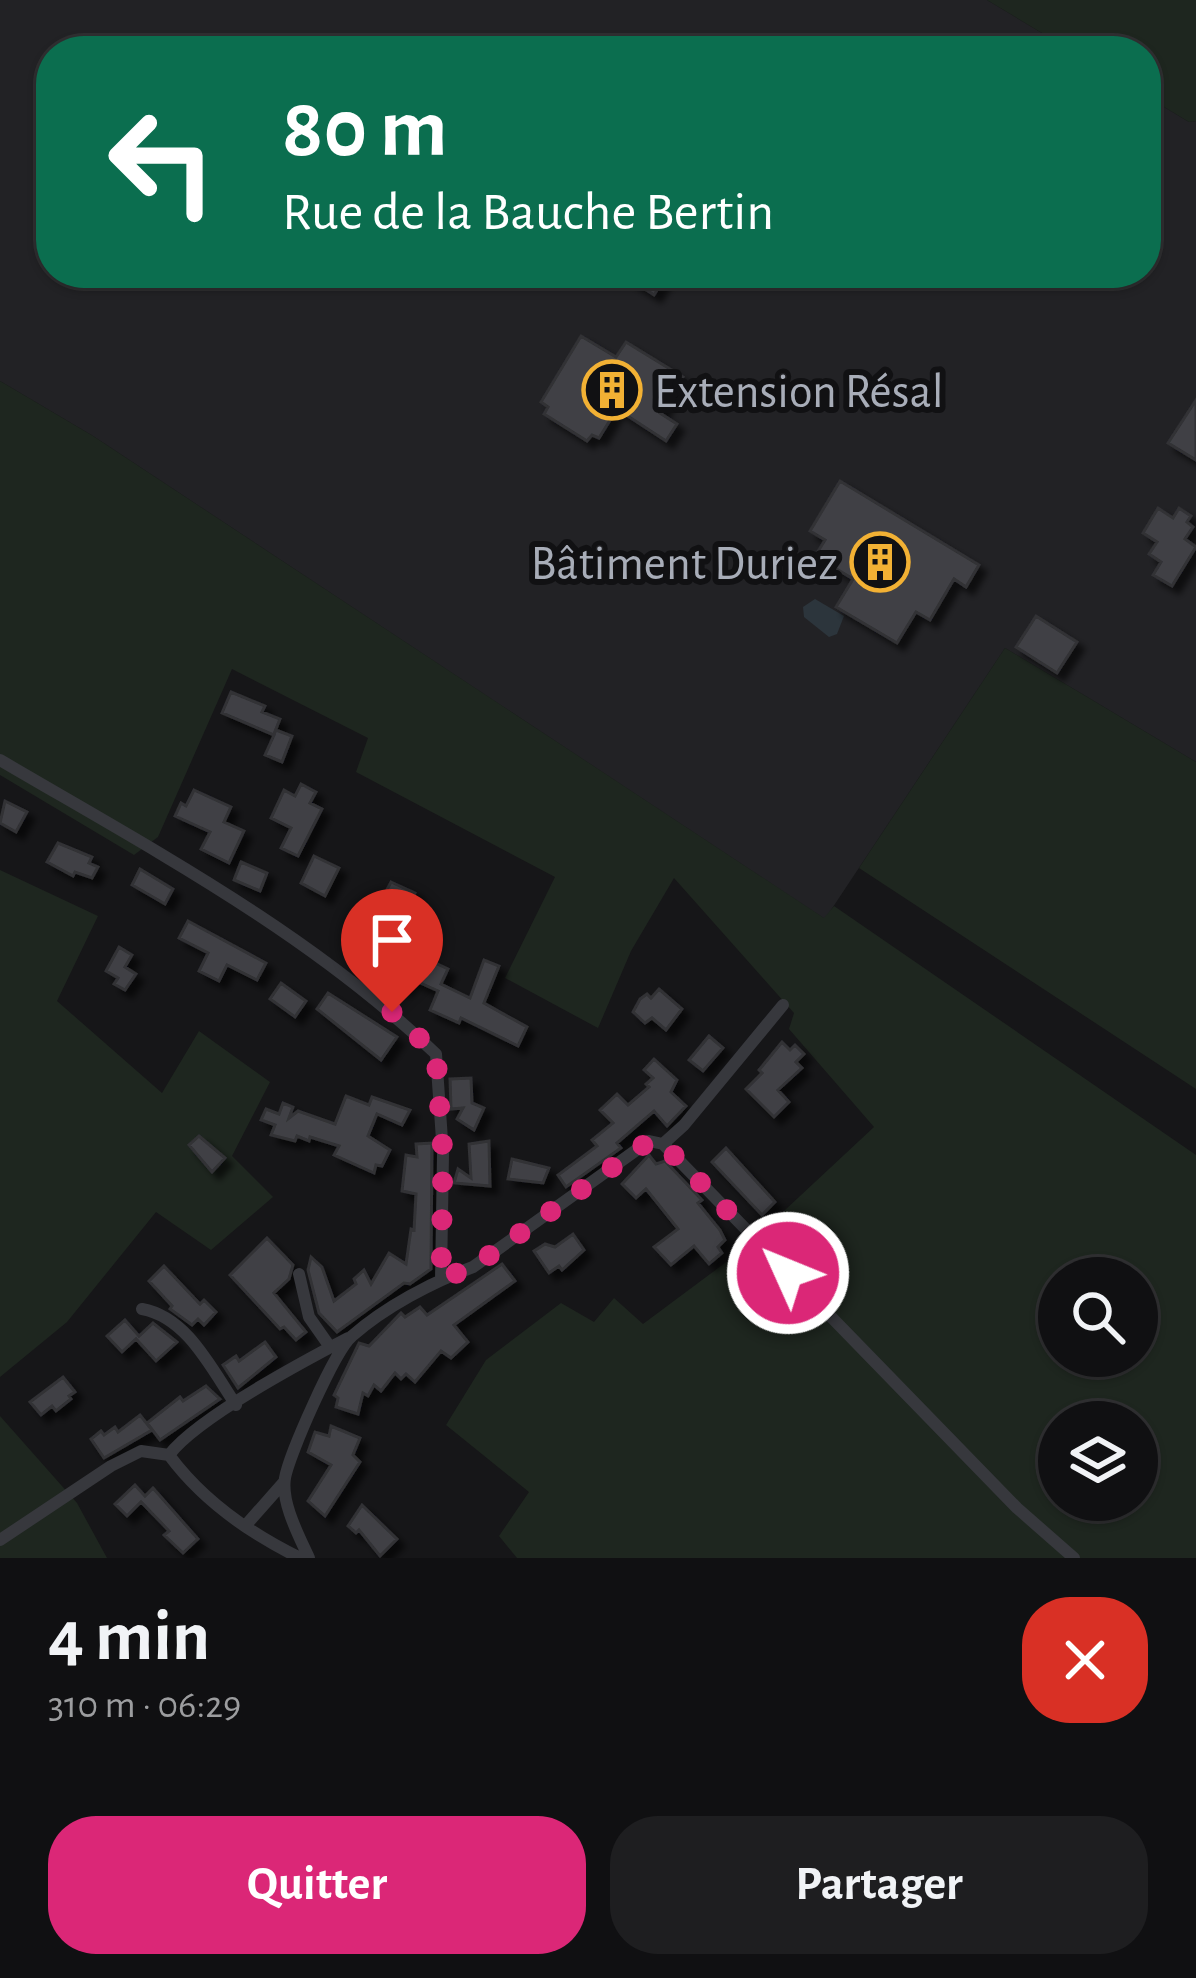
<!DOCTYPE html>
<html lang="fr">
<head>
<meta charset="utf-8">
<style>
	:root { --surface:#101012; --page:#1e1e20; --text:#f1f3f6; --muted:#9c9d9f; --line:#303032; --accent:#db2777 }
	body { margin:0; font-family:"Alegreya Sans",sans-serif; background:var(--page); color:var(--text); height:100vh; display:flex; flex-direction:column; font-size:45px; white-space:nowrap }
	* { box-sizing:border-box; margin:0 }
	p { font-size:39px; color:var(--muted) }
	.icon { flex:none; width:66px; height:66px; fill:none; stroke:currentColor; stroke-width:2; stroke-linecap:round; stroke-linejoin:round }
	.map { position:relative; height:1558px; overflow:hidden }
	.side { display:flex; flex-direction:column; background:var(--surface); flex:1 }
	.side>* { flex:none }
	.top-card { position:absolute; left:36px; top:36px; width:1125px; height:252px; border-radius:48px; box-shadow:0 3px 9px #0004,0 0 0 3px var(--line); background:#0b6e4f; color:#fff; overflow:hidden }
	.controls { position:absolute; left:1038px; top:1257px; display:grid; gap:24px }
	.controls a { display:grid; place-items:center; width:120px; height:120px; border-radius:50%; background:var(--surface); box-shadow:0 3px 9px #0004,0 0 0 3px var(--line); font-size:60px }
	.pin { position:absolute; display:grid; place-items:center; width:102px; height:102px; color:#fff; margin:-123px -51px; border-radius:50% 50% 50% 0; rotate:-45deg; box-shadow:0 0 12px #0007 }
	.pin .icon { rotate:45deg }
	.me { position:absolute; width:132px; margin:-66px; rotate:314deg; stroke-linejoin:round; filter:drop-shadow(0 0 9px #0008) }
	.turn { display:flex; align-items:center; gap:42px; height:252px; padding:0 48px; font-size:54px }
	.turn .icon { width:156px; height:156px; stroke-width:2.5 }
	.turn b { display:block; font-size:84px; line-height:102px }
	.round { display:grid; place-items:center; flex:none; width:126px; height:126px; border-radius:48px; background:var(--page) }
	.head { display:flex; align-items:center; justify-content:space-between; height:204px; padding:0 48px }
	h1 { font-size:72px; font-weight:700; line-height:90px }
	.primary-button { display:flex; gap:24px; margin-top:auto; padding:24px 48px }
	.primary-button a { flex:1; height:138px; border-radius:48px; background:var(--accent); color:#fff; font-size:48px; font-weight:700; line-height:138px; text-align:center }
	.primary-button a+a { background:var(--page); color:var(--text) }
	.map>svg:first-child { display:block }
	.built { fill:#222225 }
	.green { fill:#1e261f; fill-rule:evenodd }
	.water { fill:#2c353c }
	.building { fill:#404145; stroke:#303034; stroke-width:3; filter:url(#shadow) }
	.lines { fill:none; stroke-linecap:round; stroke-linejoin:round }
	.street { stroke:#37383d; stroke-width:12 }
	.route { stroke:#db2777; stroke-width:21; stroke-dasharray:0 37.8 }
	.labels { text-anchor:middle; stroke-width:12; stroke-linejoin:round; paint-order:stroke }
	.poi-label { font-size:48px; fill:#a8adb8; stroke:#111113; text-anchor:start }
</style>
</head>
<body>
<div class="map">
<svg width="1196" height="1558" viewBox="0 0 1196 1558">
	<defs>
		<filter id="shadow"><feDropShadow dx="7" dy="7" stdDeviation="3" flood-color="#0009"/></filter>
	</defs>
	<rect width="100%" height="100%" fill="#161618"/>
	<!-- built -->
	<path class="built" d="M0 0H987L1072 51H51V273H1146V96L1189 122 1196 121V762L1005 648 825 919 93 436 0 381Z"/>
	<!-- green -->
	<path class="green" d="M987 0H1196V121L1189 122 1146 96V51H1072Z
		M0 381 93 436 824 918 834 906 1196 1155V1558H517L499 1536 529 1492 446 1425 486 1360 561 1303 594 1322 614 1298 643 1324 741 1251 874 1127 789 1029 794 1013 674 878 631 951 598 1028 505 978 555 877 356 772 368 738 232 669 158 837 134 855 0 775ZM1059 1278H1137V1356H1059ZM1059 1422H1137V1500H1059Z
		M1005 648 1196 762V1089L859 868Z
		M0 870 98 916 57 1001 162 1093 199 1031 270 1082 232 1156 273 1197 211 1250 156 1212 67 1322 0 1377Z
		M0 1416 77 1503 107 1558H0Z"/>
	<!-- water -->
	<path class="water" d="M815 599 844 616 837 634 829 637 804 617 803 607Z"/>
	<!-- building -->
	<path class="building" d="M620 273H668L654 295Z
		M581 336 616 357 626 342 683 377 660 413 677 424 666 441 617 409 599 438 592 435 587 441 544 414 548 407 541 402Z
		M1196 400V460L1168 443Z
		M840 481 979 565 966 587 954 579 930 620 916 612 897 643 836 607 853 579 815 556 825 540 810 531Z
		M1158 508 1173 518 1179 508 1191 516 1187 522 1193 527 1185 539 1196 547 1172 586 1153 575 1161 562 1149 554 1157 542 1143 533Z
		M1036 616 1077 642 1057 673 1016 647Z
		M231 692 265 706 262 712 280 719 274 734 276 730 292 736 282 762 265 755 274 735 222 713Z
		M301 784 316 792 310 803 322 809 298 856 281 848 291 828 271 818 284 790 295 796Z
		M194 790 231 807 224 822 244 831 229 863 201 849 210 832 175 816 181 803 186 806Z
		M5 801 27 812 16 832 0 823Z
		M58 843 92 857 89 863 98 867 92 878 75 872 73 876 47 862Z
		M314 856 339 868 325 896 301 883Z
		M241 862 267 873 260 891 234 880Z
		M140 869 173 889 165 904 132 885Z
		M391 882 415 893 402 921 375 912Z
		M188 921 266 963 257 980 227 965 219 981 199 971 208 953 179 938Z
		M357 938 415 965 420 956 448 969 441 984 470 998 484 960 499 966 484 1003 527 1027 518 1046 461 1018 459 1023 430 1010 438 991 409 978 405 988 347 958Z
		M119 947 132 955 125 967 136 974 125 990 114 984 118 978 106 971Z
		M281 983 306 1001 295 1017 270 999Z
		M659 989 682 1009 666 1030 652 1018 645 1023 633 1012 640 999 647 994 651 998Z
		M328 993 397 1037 381 1060 317 1009Z
		M709 1036 723 1048 703 1071 689 1060Z
		M782 1042 790 1050 795 1045 804 1054 796 1062 802 1068 778 1090 789 1102 774 1117 746 1089 762 1073 759 1070Z
		M654 1059 677 1080 671 1092 686 1106 667 1126 654 1111 617 1143 621 1148 566 1187 558 1175 597 1146 592 1140 613 1123 600 1110 617 1094 628 1105 649 1087 646 1084 653 1078 644 1070Z
		M471 1078 472 1103 484 1108 474 1130 457 1119 463 1108 451 1109 450 1079Z
		M346 1096 369 1105 372 1097 410 1110 402 1125 377 1114 368 1136 390 1150 382 1166 376 1165 374 1173 334 1155 339 1146 310 1137 309 1141 297 1136 295 1141 271 1135 275 1125 261 1120 266 1109 279 1114 283 1103 293 1107 289 1118 298 1111 335 1124Z
		M199 1136 225 1158 212 1172 189 1145Z
		M489 1141 490 1186 454 1183 458 1169 471 1178 469 1144Z
		M432 1143 431 1269 410 1284 404 1283 337 1332 319 1313 308 1270 311 1257 322 1267 334 1301 356 1284 354 1279 364 1270 371 1284 389 1253 406 1264 411 1229 414 1230 416 1194 402 1191 406 1155 417 1157 416 1144Z
		M726 1148 775 1202 762 1215 712 1162Z
		M649 1155 656 1164 665 1161 702 1200 698 1203 720 1230 725 1240 718 1247 722 1253 709 1264 694 1246 671 1265 654 1247 678 1229 646 1189 636 1198 622 1184Z
		M512 1159 549 1168 543 1183 508 1179Z
		M573 1234 584 1250 562 1270 559 1266 549 1273 534 1251 545 1244 555 1247Z
		M267 1238 293 1265 289 1279 274 1293 306 1332 296 1340 284 1327 280 1329 230 1275Z
		M502 1264 515 1281 454 1325 468 1342 451 1358 441 1351 415 1382 406 1374 401 1379 395 1373 381 1391 374 1385 368 1396 363 1393 358 1414 336 1407 338 1398 334 1395 359 1343 369 1346 401 1313 405 1317 420 1307 427 1315Z
		M164 1266 200 1304 204 1300 216 1312 204 1325 198 1319 192 1325 170 1309 172 1306 149 1281Z
		M125 1320 139 1336 153 1323 177 1342 156 1361 136 1339 122 1352 107 1336Z
		M265 1342 276 1357 238 1388 223 1365 236 1356 239 1361Z
		M63 1377 75 1392 69 1396 71 1399 56 1411 52 1406 41 1415 30 1402Z
		M206 1386 220 1399 160 1440 147 1423 180 1397 183 1401Z
		M140 1415 152 1430 104 1458 91 1439 101 1431 104 1435 115 1427 118 1432Z
		M331 1426 360 1438 353 1455 360 1462 325 1516 308 1501 331 1465 308 1452 315 1432 329 1436Z
		M135 1485 145 1496 153 1488 198 1539 183 1553 164 1535 169 1531 141 1502 127 1516 115 1504Z
		M362 1505 397 1539 380 1556 359 1530 356 1533 348 1526Z"/>
	<g class="lines">
		<!-- street -->
		<path class="street" d="M0 760C150 848 310 933 436 1054L443 1154 441 1279
			M663 1144 684 1125 783 1005
			M299 1274 309 1317 330 1347
			M142 1309C187 1317 211 1368 236 1405
			M169 1455C197 1418 304 1361 348 1338
			M169 1455C203 1501 249 1533 300 1558
			M246 1525 284 1482
			M0 1540 111 1466 141 1451 169 1455
			M309 1558C299 1536 281 1503 285 1478 289 1455 335 1350 352 1336 385 1307 432 1282 473 1267L649 1141 663 1144 1017 1508 1074 1558"/>
	</g>
	<g class="lines">
		<!-- route -->
		<path class="route" d="M392 1012 436 1054 443 1154 441 1279 473 1267 649 1141 663 1144 788 1273"/>
	</g>
	<!-- icons -->
	<defs>
		<g id="building-ring" transform="scale(3)"><circle r="9.5" fill="#111113" stroke="#f2b134" stroke-width="1.5"/><path d="M-4-6H4V6H1V3H-1V6H-4ZM-2.5-4.3h1.7v1.8h-1.7ZM.8-4.3h1.7v1.8H.8ZM-2.5-1h1.7V.8h-1.7ZM.8-1h1.7V.8H.8Z" fill="#f2b134"/></g>
	</defs>
	<g fill-rule="evenodd">
		<use href="#building-ring" x="612" y="390"/>
		<use href="#building-ring" x="880" y="562"/>
	</g>
	<g class="labels">
		<!-- poi labels -->
		<g class="poi-label">
			<text x="654" y="407">Extension Résal</text>
			<text x="838" y="579" text-anchor="end">Bâtiment Duriez</text>
		</g>
	</g>
</svg>
<div class="controls">
<a><svg class="icon" aria-label="search" viewBox="0 0 24 24"><circle cx="10" cy="10" r="6"/><path d="M15 15l6 6"/></svg></a>
<a><svg class="icon" aria-label="layers" viewBox="0 0 24 24"><path d="M12 4l9 5-9 5-9-5zM3 14l9 5 9-5"/></svg></a>
</div>
<div class="pin" style="left:392px;top:1012px;background:#d93025"><svg class="icon" aria-label="arrive" viewBox="0 0 24 24"><path d="M6 21V4h12l-3 4 3 4H6"/></svg></div>
<svg class="me" style="left:788px;top:1273px" viewBox="-20 -20 40 40"><circle r="17" fill="#db2777" stroke="#fff" stroke-width="3"/><path d="M0-11L8 9 0 5-8 9z" fill="#fff"/></svg>
<div class="top-card">
<div class="turn"><svg class="icon" aria-label="left" viewBox="0 0 24 24"><path d="M17 20v-9H6M10 6l-5 5 5 5"/></svg><div><b>80 m</b>Rue de la Bauche Bertin</div></div>
</div>
</div>
<section class="side">
<div class="head"><div><h1>4 min</h1><p>310 m · 06:29</p></div><a class="round" style="background:#d93025;color:#fff"><svg class="icon" aria-label="close" viewBox="0 0 24 24"><path d="M6 6l12 12M18 6L6 18"/></svg></a></div>
<div class="primary-button"><a>Quitter</a><a>Partager</a></div>
</section>
</body>
</html>
